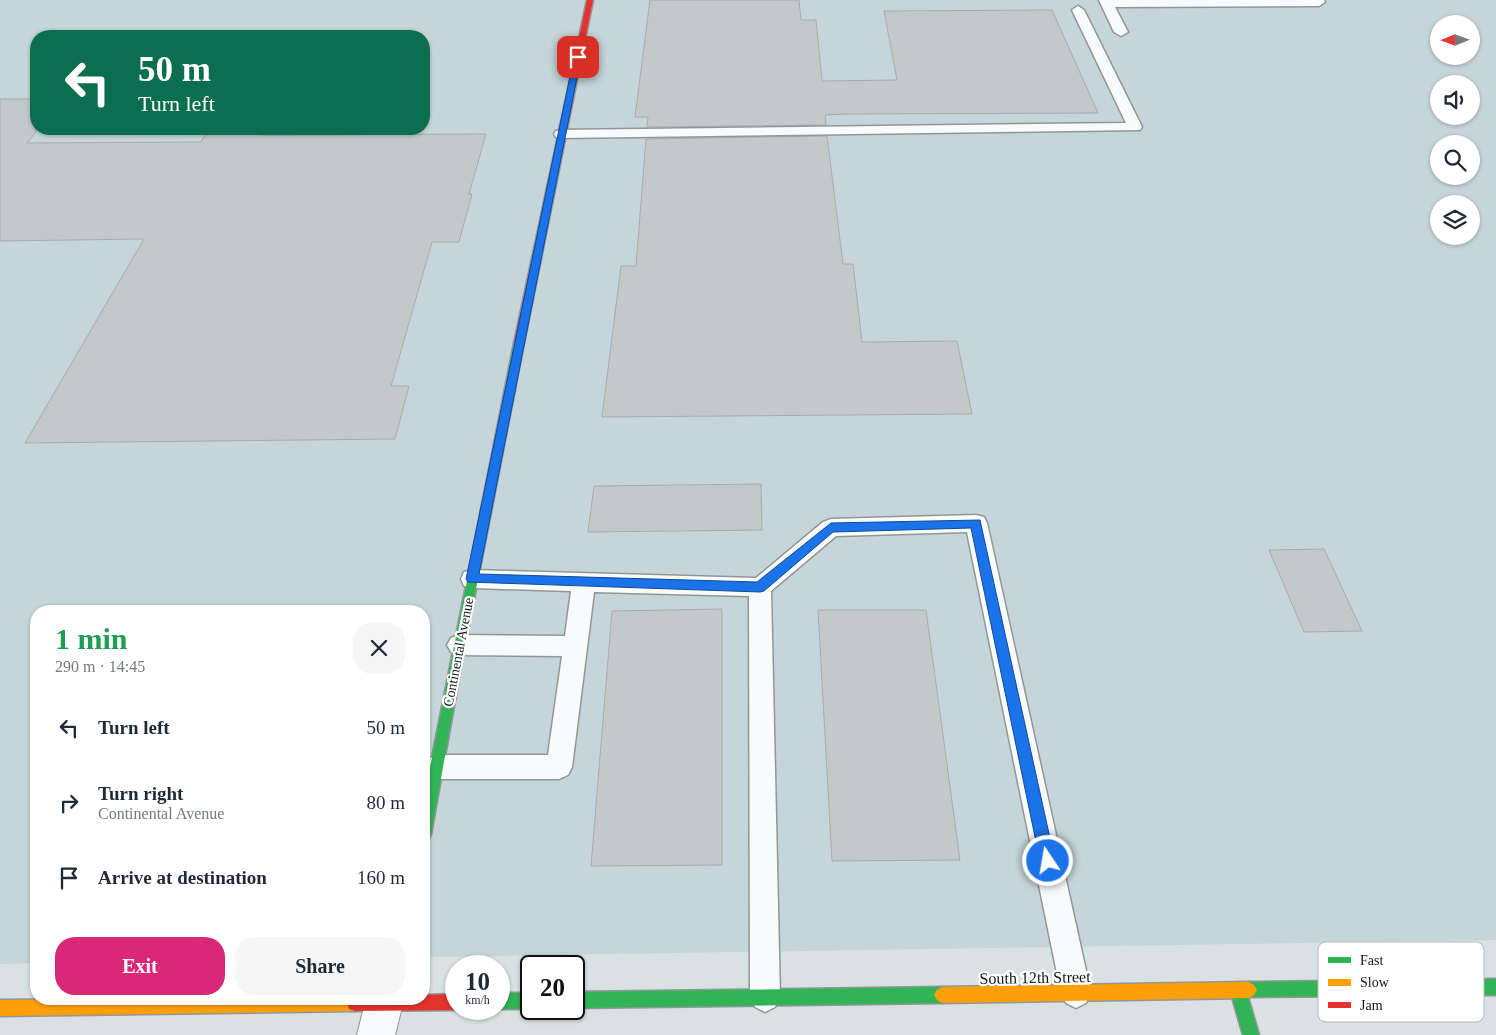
<!DOCTYPE html>
<html lang="en">
<head>
<meta charset="utf-8">
<style>
	:root { --surface:#fff; --page:#f6f6f7; --text:#1f2937; --muted:#747a83; --accent:#db2777 }
	body { margin:0; font-family:"Times New Roman",serif; background:var(--page); color:var(--text); height:100vh; display:flex; flex-direction:column; font-size:19px; white-space:nowrap }
	* { box-sizing:border-box; margin:0 }
	p { font-size:16px; color:var(--muted) }
	.icon { flex:none; width:28px; height:28px; fill:none; stroke:currentColor; stroke-width:2; stroke-linecap:round; stroke-linejoin:round }
	.map { position:relative; flex:1; overflow:hidden }
	.details { position:absolute; left:30px; top:605px; width:400px; height:400px; display:flex; flex-direction:column; background:var(--surface); border-radius:20px; box-shadow:0 1px 4px #0004 }
	.details>* { flex:none }
	.hud { position:absolute; left:30px; top:30px; width:400px; height:105px; border-radius:20px; box-shadow:0 1px 4px #0004; background:#0b6e4f; color:#fff; overflow:hidden }
	.needle { width:32px; rotate:269deg }
	.buttons { position:absolute; left:1430px; top:15px; display:grid; gap:10px }
	.buttons a { display:grid; place-items:center; width:50px; height:50px; border-radius:50%; background:var(--surface); box-shadow:0 1px 4px #0004; font-size:25px }
	.speed { position:absolute; left:445px; top:955px; display:flex; gap:10px; font-size:25px; font-weight:700; text-align:center }
	.speed>* { display:grid; place-content:center; width:65px; height:65px; border-radius:50%; background:var(--surface); box-shadow:0 1px 4px #0004; line-height:1 }
	.speed small { font-size:12px; font-weight:400 }
	.speed .limit { border:2px solid #111; border-radius:8px; background:#fff; color:#111 }
	.pin { position:absolute; display:grid; place-items:center; width:42px; height:42px; color:#fff; margin:-21px; border-radius:10px; box-shadow:0 2px 8px #0006 }
	.me { position:absolute; width:55px; margin:-28px; rotate:348deg; stroke-linejoin:round; filter:drop-shadow(0 0 4px #0008) }
	.turn { display:flex; align-items:center; gap:18px; height:105px; padding:0 25px; font-size:22px }
	.turn .icon { width:65px; height:65px; stroke-width:2.5 }
	.turn b { display:block; font-size:35px; line-height:42px }
	.round { display:grid; place-items:center; flex:none; width:52px; height:52px; border-radius:20px; background:var(--page) }
	.summary { display:flex; align-items:center; justify-content:space-between; height:85px; padding:0 25px }
	h1 { font-size:30px; font-weight:700; line-height:38px; color:#1e9e55 }
	.button { display:flex; gap:10px; margin-top:auto; padding:10px 25px }
	.button a { flex:1; height:58px; border-radius:20px; background:var(--accent); color:#fff; font-size:20px; font-weight:700; line-height:58px; text-align:center }
	.button a+a { background:var(--page); color:var(--text) }
	ul { padding:0; list-style:none }
	li { display:flex; align-items:center; gap:15px; height:75px; padding:0 25px }
	li div { flex:1 }
	li b { display:block; font-size:19px }
	li em { font-style:normal }
	.map>svg:first-child { display:block }
	.built { fill:#c5d5d9; fill-rule:evenodd }
	.building { fill:#c3c9cb; stroke:#a6acae }
	.lines { fill:none; stroke-linecap:round; stroke-linejoin:round }
	.lane-casing { stroke:#919798; stroke-width:3 }
	.street-casing { stroke:#919798; stroke-width:2 }
	.fast-casing { stroke:#919798; stroke-width:3 }
	.slow-casing { stroke:#919798; stroke-width:3 }
	.jam-casing { stroke:#919798; stroke-width:3 }
	.lane { fill:#f9fafb; fill-rule:evenodd }
	.street { fill:#f9fafb; fill-rule:evenodd }
	.fast { fill:#30b455; fill-rule:evenodd }
	.slow { fill:#ff9f0a; fill-rule:evenodd }
	.jam { fill:#e5322d; fill-rule:evenodd }
	.route { fill:#1a73e8; stroke:#114b97 }
	.labels { text-anchor:middle; stroke-width:4.5; stroke-linejoin:round; paint-order:stroke }
	.street-label { font-size:14px; fill:#111617; stroke:#fff }
	.near-street-label { font-size:16px; fill:#111617; stroke:#fff }
	.key { fill:#fff; stroke:#b8b9b9; stroke-width:1 }
	.key-label { font-size:14px; fill:#111617 }
</style>
</head>
<body>
<div class="map">
<svg width="1496" height="1035" viewBox="0 0 1496 1035">
	<rect width="100%" height="100%" fill="#d9e1e3"/>
	<!-- built -->
	<path class="built" d="M0 0H1496V940L424 957V611H36V963L0 964ZM1439 24H1471V56H1439ZM36 36H424V129H36ZM1439 84H1471V116H1439ZM1439 144H1471V176H1439ZM1439 204H1471V236H1439Z"/>
	<!-- building -->
	<path class="building" d="M650 0H799L801 20H816L822 81 897 80 884 11 1052 10 1098 113 848 114 825 115 826 125 647 127 648 117H635Z
		M0 99H36V132L27 143 201 142 209 129H266L262 135 486 134 469 194H472L459 242H432L391 386H409L395 439 25 443 144 239 0 241Z
		M827 136 843 264H853L862 342 957 341 972 414 602 417 621 266H636L646 139Z
		M761 484 762 530 588 532 594 486Z
		M1324 549 1362 631 1304 632 1269 550Z
		M722 609V865L591 866 612 611Z
		M818 610H926L960 860 832 861Z"/>
	<g class="lines">
		<!-- lane casing -->
		<g class="lane-casing">
			<path id="lane" d="M1099 0H1324L1325 2 1319 6 1115 7 1128 32 1121 36 1114 32Z
				M1078 6 1084 10 1142 127 1140 130 561 138 556 137 554 134 556 131 561 130 1126 123 1072 10Z
				M976 515 984 517 987 523 1091 993 1086 1003 1076 1008 1066 1003 1061 993 967 532 836 536 771 591 780 997 775 1007 765 1012 755 1007 750 997 749 596 594 592 572 767 568 775 559 779H437L428 775 424 767 428 759 437 755H548L562 656 459 655 451 652 447 645 451 638 459 635 565 636 571 591 472 588 464 586 461 579 464 572 472 570 756 578 823 522 831 519Z"/>
		</g>
		<!-- street casing -->
		<g class="street-casing">
			<path id="street" d="M366 999H404L395 1035H357Z"/>
		</g>
		<!-- fast casing -->
		<g class="fast-casing">
			<path id="fast" d="M519 340 524 343 465 645 431 834 429 839 424 841V798L514 343Z
				M1496 979V995L1248 997 1259 1035H1243L1230 990 1233 985 1238 982 1244 985 1249 982Z
				M942 987 947 990 950 995 947 1000 942 1003 574 1008V992Z
				M499 993H531V1009H499Z"/>
		</g>
		<!-- slow casing -->
		<g class="slow-casing">
			<path id="slow" d="M1249 982 1254 985 1257 990 1254 995 1249 998 942 1003 937 1000 934 995 937 990 942 987Z
				M103 999H361L363 1003 361 1009 355 1011 0 1016V1000Z"/>
		</g>
		<!-- jam casing -->
		<g class="jam-casing">
			<path id="jam" d="M587 0H593L524 343 519 346 514 343Z
				M456 994V1009H458L456 1010 355 1011 349 1009 347 1003 349 999H424V995Z"/>
		</g>
		<!-- lane -->
		<use href="#lane" class="lane"/>
		<!-- street -->
		<use href="#street" class="street"/>
		<!-- fast -->
		<use href="#fast" class="fast"/>
		<!-- slow -->
		<use href="#slow" class="slow"/>
		<!-- jam -->
		<use href="#jam" class="jam"/>
	</g>
	<!-- route -->
	<path class="route" d="M578 55 581 57 479 574 757 582 831 523 980 520 1055 861 1053 866 1048 869 1043 866 1040 861 971 528 833 532 764 591 760 592 468 582 466 579 574 57Z"/>
	<g class="labels">
		<!-- street labels -->
		<g class="street-label">
			<text transform="translate(458 652) rotate(-79)" y="5">Continental Avenue</text>
		</g>
		<!-- near-street labels -->
		<g class="near-street-label">
			<text transform="translate(1035 977) rotate(-1)" y="6">South 12th Street</text>
		</g>
	</g>
	<!-- legend -->
	<rect x="1318" y="942" width="166" height="80" rx="8" class="key"/>
	<rect x="1328" y="957" width="23" height="6" fill="#30b455"/>
	<rect x="1328" y="979" width="23" height="7" fill="#ff9f0a"/>
	<rect x="1328" y="1002" width="23" height="6" fill="#e5322d"/>
	<g class="key-label">
		<text x="1360" y="965">Fast</text>
		<text x="1360" y="987">Slow</text>
		<text x="1360" y="1010">Jam</text>
	</g>
</svg>
<div class="buttons">
<a><svg class="needle" viewBox="-14 -14 28 28"><path d="M0-13l5 13h-10z" fill="#e53935"/><path d="M0 13l5-13h-10z" fill="#747a83"/></svg></a>
<a><svg class="icon" aria-label="sound" viewBox="0 0 24 24"><path d="M4 9h4l5-4v14l-5-4H4zM17 9q2 3 0 6"/></svg></a>
<a><svg class="icon" aria-label="search" viewBox="0 0 24 24"><circle cx="10" cy="10" r="6"/><path d="M15 15l6 6"/></svg></a>
<a><svg class="icon" aria-label="layers" viewBox="0 0 24 24"><path d="M12 4l9 5-9 5-9-5zM3 14l9 5 9-5"/></svg></a>
</div>
<div class="speed"><div>10<small>km/h</small></div><div class="limit">20</div></div>
<div class="pin" style="left:578px;top:57px;background:#d93025"><svg class="icon" aria-label="arrive" viewBox="0 0 24 24"><path d="M6 21V4h12l-3 4 3 4H6"/></svg></div>
<svg class="me" style="left:1048px;top:861px" viewBox="-20 -20 40 40"><circle r="17" fill="#1a73e8" stroke="#fff" stroke-width="3"/><path d="M0-11L8 9 0 5-8 9z" fill="#fff"/></svg>
<div class="hud">
<div class="turn"><svg class="icon" aria-label="left" viewBox="0 0 24 24"><path d="M17 20v-9H6M10 6l-5 5 5 5"/></svg><div><b>50 m</b>Turn left</div></div>
</div>
<section class="details">
<div class="summary"><div><h1>1 min</h1><p>290 m · 14:45</p></div><a class="round"><svg class="icon" aria-label="close" viewBox="0 0 24 24"><path d="M6 6l12 12M18 6L6 18"/></svg></a></div>
<ul>
<li><svg class="icon" aria-label="left" viewBox="0 0 24 24"><path d="M17 20v-9H6M10 6l-5 5 5 5"/></svg><div><b>Turn left</b></div><em>50 m</em></li>
<li><svg class="icon" aria-label="right" viewBox="0 0 24 24"><path d="M7 20v-9h11M14 6l5 5-5 5"/></svg><div><b>Turn right</b><p>Continental Avenue</p></div><em>80 m</em></li>
<li><svg class="icon" aria-label="arrive" viewBox="0 0 24 24"><path d="M6 21V4h12l-3 4 3 4H6"/></svg><div><b>Arrive at destination</b></div><em>160 m</em></li>
</ul>
<div class="button"><a>Exit</a><a>Share</a></div>
</section>
</div>
</body>
</html>
